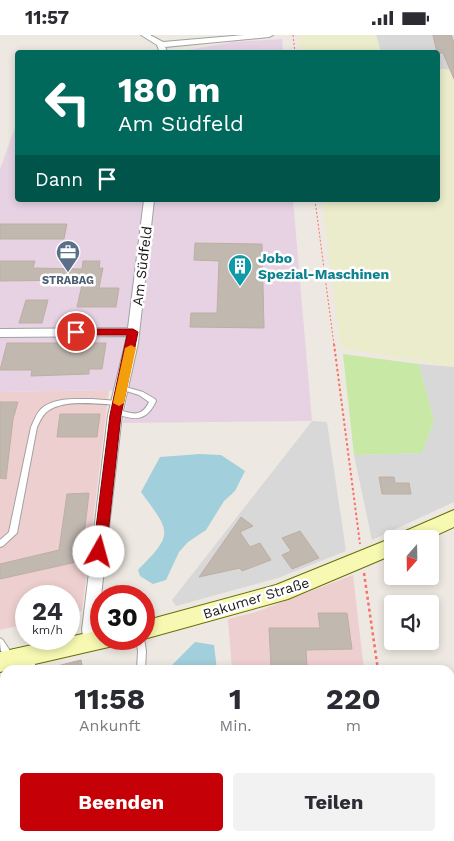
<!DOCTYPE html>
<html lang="de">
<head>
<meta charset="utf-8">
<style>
	:root { --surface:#fff; --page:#f2f2f3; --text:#2b2b33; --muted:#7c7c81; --accent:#c50107 }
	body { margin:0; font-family:"Work Sans",sans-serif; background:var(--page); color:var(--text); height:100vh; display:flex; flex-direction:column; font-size:19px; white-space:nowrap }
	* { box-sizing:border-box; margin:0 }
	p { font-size:16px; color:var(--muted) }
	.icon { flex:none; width:28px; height:28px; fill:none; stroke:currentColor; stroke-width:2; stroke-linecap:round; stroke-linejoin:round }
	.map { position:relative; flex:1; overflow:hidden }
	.side { position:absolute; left:0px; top:630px; width:455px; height:176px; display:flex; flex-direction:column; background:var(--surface); border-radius:15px 15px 0 0; box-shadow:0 2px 8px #0003 }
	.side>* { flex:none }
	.hud { position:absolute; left:15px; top:15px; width:425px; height:152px; border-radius:5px; box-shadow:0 2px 8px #0003; background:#00695c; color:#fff; overflow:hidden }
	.needle { width:32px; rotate:200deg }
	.controls { position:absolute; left:384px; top:495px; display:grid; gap:10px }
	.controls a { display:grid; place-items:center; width:55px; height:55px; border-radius:5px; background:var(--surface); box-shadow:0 2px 8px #0003; font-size:25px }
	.speed { position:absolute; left:15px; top:550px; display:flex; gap:10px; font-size:25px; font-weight:700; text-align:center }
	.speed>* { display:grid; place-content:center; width:65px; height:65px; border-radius:50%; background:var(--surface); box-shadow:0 2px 8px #0003; line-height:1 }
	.speed small { font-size:12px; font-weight:400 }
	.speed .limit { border:8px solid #d22; background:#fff; color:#111 }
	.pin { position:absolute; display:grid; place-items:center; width:42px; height:42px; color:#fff; margin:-21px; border:2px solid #fff; border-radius:50%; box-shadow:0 1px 5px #0007 }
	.me { position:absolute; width:55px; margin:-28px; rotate:7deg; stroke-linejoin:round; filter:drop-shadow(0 0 4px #0008) }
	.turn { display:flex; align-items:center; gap:18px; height:105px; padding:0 20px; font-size:22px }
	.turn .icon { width:65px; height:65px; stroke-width:2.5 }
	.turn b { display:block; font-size:35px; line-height:42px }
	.then { display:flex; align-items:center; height:48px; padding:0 20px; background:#0003; gap:10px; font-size:19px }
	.eta { display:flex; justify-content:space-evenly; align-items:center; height:85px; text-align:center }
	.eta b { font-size:30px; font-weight:700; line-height:35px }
	.primary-button { display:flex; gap:10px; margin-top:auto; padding:10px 20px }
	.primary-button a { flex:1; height:58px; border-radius:5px; background:var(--accent); color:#fff; font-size:20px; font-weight:700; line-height:58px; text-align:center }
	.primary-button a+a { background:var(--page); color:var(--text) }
	.status { display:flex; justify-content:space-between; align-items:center; height:35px; padding:0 25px; background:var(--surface); direction:ltr }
	.status svg { height:14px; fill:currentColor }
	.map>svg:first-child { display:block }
	.residential { fill:#d9d8d8 }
	.commercial { fill:#eecfcf }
	.industrial { fill:#e6d2e3 }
	.farmland { fill:#ebeccb }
	.grass { fill:#c8e8a6 }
	.water { fill:#a1cfdb }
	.building { fill:#c1b8b0; stroke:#beaea3 }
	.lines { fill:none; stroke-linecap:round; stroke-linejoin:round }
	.lane-casing { stroke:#a2a2a2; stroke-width:2 }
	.street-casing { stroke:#a2a2a2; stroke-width:2 }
	.secondary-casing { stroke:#676f05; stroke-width:2 }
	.path-far2 { stroke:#f97166; stroke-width:1; stroke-dasharray:2 2; stroke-linecap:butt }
	.path-far1 { stroke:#f97166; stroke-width:2; stroke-dasharray:2.5 2.5; stroke-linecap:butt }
	.path { stroke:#f97166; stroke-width:2.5; stroke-dasharray:3 3; stroke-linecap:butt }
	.lane { fill:#fff; fill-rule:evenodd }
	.street { fill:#fff; fill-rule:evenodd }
	.secondary { fill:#f7f9b3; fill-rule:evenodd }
	.route { fill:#c50107; stroke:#800105 }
	.slow { fill:#f59e0b }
	.labels { text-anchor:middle; stroke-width:5; stroke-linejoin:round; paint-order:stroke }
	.far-service-label { font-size:11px; font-weight:bold; fill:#4e5e75; stroke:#fff }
	.culture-label { font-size:14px; font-weight:bold; fill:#0d838f; stroke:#fff; text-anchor:start }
	.street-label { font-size:14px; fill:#1b1b1b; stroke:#fff }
</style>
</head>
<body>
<div class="status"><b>11:57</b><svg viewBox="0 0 49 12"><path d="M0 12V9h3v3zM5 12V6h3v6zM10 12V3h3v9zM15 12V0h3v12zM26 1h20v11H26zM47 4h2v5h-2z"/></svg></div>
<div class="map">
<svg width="454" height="806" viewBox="0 0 454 806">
	<rect width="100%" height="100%" fill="#ede8e1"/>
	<!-- residential -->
	<path class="residential" d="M376 0H454V35L438 34V18L381 17Z
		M419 329 454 332V467L372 505 354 420 422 418 434 386Z
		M312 386 327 387 346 516 278 543 176 571 172 565Z"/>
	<!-- commercial -->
	<path class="commercial" d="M109 355 82 576 69 579V561H26V589L0 595V357Z
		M353 540 364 635H232L228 584 256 577Z"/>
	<!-- industrial -->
	<path class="industrial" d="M282 4 283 17H177L233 7Z
		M17 87 18 165H293L312 386 123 388 128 359 109 355 0 357V134Z
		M0 708H5V801H26L24 806H0Z"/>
	<!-- farmland -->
	<path class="farmland" d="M302 0H376L381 17H300L298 6Z
		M438 34 454 35V332L341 313 322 165H438Z
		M454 645V806H412V801H450V646Z
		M26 801H374L375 806H24Z"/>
	<!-- grass -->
	<path class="grass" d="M343 319 419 329 434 386 422 418 354 420Z"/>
	<!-- water -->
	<path class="water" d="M200 419 221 420 245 436 235 456 224 466 206 495 188 507 179 517 166 545 153 549 140 541 138 535C175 498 170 497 141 457L160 422Z
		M195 607 214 610 217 635H167Z"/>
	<!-- building -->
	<path class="building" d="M433 0H451L454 8V44L443 18H437Z
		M0 189H67L64 204H0Z
		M195 208 262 209 264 293 190 292 191 278H217L219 226 194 225Z
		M0 226H35L33 233 82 234 83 226H100L99 233H103L99 253H119L116 272H77L83 245 0 246Z
		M26 265H48L42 288H19Z
		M7 308H106L102 334H89V339L31 341 32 335H0Z
		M0 367H18L13 384 6 444 0 443Z
		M60 379H100L97 402H57Z
		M379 442H394L395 448H409L411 459H382Z
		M89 458 81 526 0 544V529L59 515 67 459Z
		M241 482 253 491 240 497 250 512 260 508 271 525 242 536 240 533 199 542Z
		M300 496 319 523 292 534 282 520 291 516 282 503Z
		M318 578H347L352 614 306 615 307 631H271L269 593H320Z
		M81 625 83 635H54L53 632Z"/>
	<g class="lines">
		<!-- lane casing -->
		<g class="lane-casing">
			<path id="lane" d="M122 351 143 357 155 364 156 366C146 388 133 385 114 378L113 376 114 374H116C131 378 141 384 149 367L139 360 120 354 119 353 120 352Z
				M92 364 118 366 121 368 118 370C99 369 64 364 48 376 43 379 40 386 37 392L17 498 3 511 0 512V505L9 497 31 392C34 386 36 379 41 374 53 362 76 364 92 364Z
				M0 603 3 605 12 619 13 622 12 625C1 627 0 612 0 603Z
				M144 603 146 616 145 635H137L138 616 136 604Z
				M30 617 33 618 36 635H28L26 621 27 618Z"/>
		</g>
		<!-- street casing -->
		<g class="street-casing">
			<path id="street" d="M141 0H150L163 7 244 0H273L269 2 165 12 168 18H160L157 10Z
				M144 165H154L138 308 122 380 101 561 99 607 97 612 91 614 85 612 82 595 108 380 127 301 0 302V294L128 293Z"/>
		</g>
		<!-- secondary casing -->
		<g class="secondary-casing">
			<path id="secondary" d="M454 475V492L428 504H398L401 498Z
				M392 503 394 504H392V520L288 564 144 604H142L144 586 276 550Z
				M101 595V604H116L113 611 0 637V617Z"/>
		</g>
		<!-- path-far2 -->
		<path class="path-far2" d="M293 0 295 18
			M315 165 334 310"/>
		<!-- path-far1 -->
		<path class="path-far1" d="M334 309 360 509"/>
		<!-- path -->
		<path class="path" d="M364 538 378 635
			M400 801 401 806"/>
		<!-- lane -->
		<use href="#lane" class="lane"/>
		<!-- street -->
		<use href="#street" class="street"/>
		<!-- secondary -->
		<use href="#secondary" class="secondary"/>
	</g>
	<!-- route -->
	<path class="route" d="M76 294H133L138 297 121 380 106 517 99 522 93 517 110 380 127 300H73V295Z"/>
	<!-- slow -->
	<path class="slow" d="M131 310 136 313 124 368 119 371 113 368 125 313Z"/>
	<!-- icons -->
	<defs>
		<g id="office-pin" transform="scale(1.25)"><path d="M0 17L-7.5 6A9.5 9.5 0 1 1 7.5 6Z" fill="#5c6f8a" stroke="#fff"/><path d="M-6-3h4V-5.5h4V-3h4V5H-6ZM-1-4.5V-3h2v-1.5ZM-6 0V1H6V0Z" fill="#fff"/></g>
		<g id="building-pin" transform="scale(1.25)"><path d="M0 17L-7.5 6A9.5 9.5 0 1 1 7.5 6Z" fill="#0f9aa8" stroke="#fff"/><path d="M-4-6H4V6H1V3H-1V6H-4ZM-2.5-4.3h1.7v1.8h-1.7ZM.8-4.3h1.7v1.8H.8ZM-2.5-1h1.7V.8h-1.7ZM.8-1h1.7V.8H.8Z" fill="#fff"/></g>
	</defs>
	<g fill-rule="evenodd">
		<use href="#office-pin" x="68" y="217"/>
		<use href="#building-pin" x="240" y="231"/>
	</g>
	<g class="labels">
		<!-- far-service labels -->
		<g class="far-service-label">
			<text x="68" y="249">STRABAG</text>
		</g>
		<!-- culture labels -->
		<g class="culture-label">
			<text x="258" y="228">Jobo<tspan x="258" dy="16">Spezial-Maschinen</tspan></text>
		</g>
		<!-- street labels -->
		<g class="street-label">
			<text transform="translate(142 231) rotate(-83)" y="5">Am Südfeld</text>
			<text transform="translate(256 563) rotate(-17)" y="5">Bakumer Straße</text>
		</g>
	</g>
</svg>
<div class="controls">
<a><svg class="needle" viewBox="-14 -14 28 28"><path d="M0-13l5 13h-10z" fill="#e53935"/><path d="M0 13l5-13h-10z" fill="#7c7c81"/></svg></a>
<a><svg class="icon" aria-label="sound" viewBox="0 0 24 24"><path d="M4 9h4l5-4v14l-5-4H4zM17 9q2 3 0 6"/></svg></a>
</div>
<div class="speed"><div>24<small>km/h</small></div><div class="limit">30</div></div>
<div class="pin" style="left:76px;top:297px;background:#d93025"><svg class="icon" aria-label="arrive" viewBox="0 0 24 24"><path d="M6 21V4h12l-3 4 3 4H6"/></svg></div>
<svg class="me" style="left:99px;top:517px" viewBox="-20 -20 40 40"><circle r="19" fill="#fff"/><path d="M0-13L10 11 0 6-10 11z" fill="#c50107"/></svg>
<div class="hud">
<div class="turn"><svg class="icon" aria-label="left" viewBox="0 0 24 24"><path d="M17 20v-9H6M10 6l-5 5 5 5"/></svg><div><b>180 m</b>Am Südfeld</div></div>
<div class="then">Dann<svg class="icon" aria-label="arrive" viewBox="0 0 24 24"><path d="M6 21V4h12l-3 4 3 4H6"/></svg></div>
</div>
<section class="side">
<div class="eta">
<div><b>11:58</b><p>Ankunft</p></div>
<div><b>1</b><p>Min.</p></div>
<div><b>220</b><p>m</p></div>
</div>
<div class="primary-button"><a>Beenden</a><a>Teilen</a></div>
</section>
</div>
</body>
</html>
